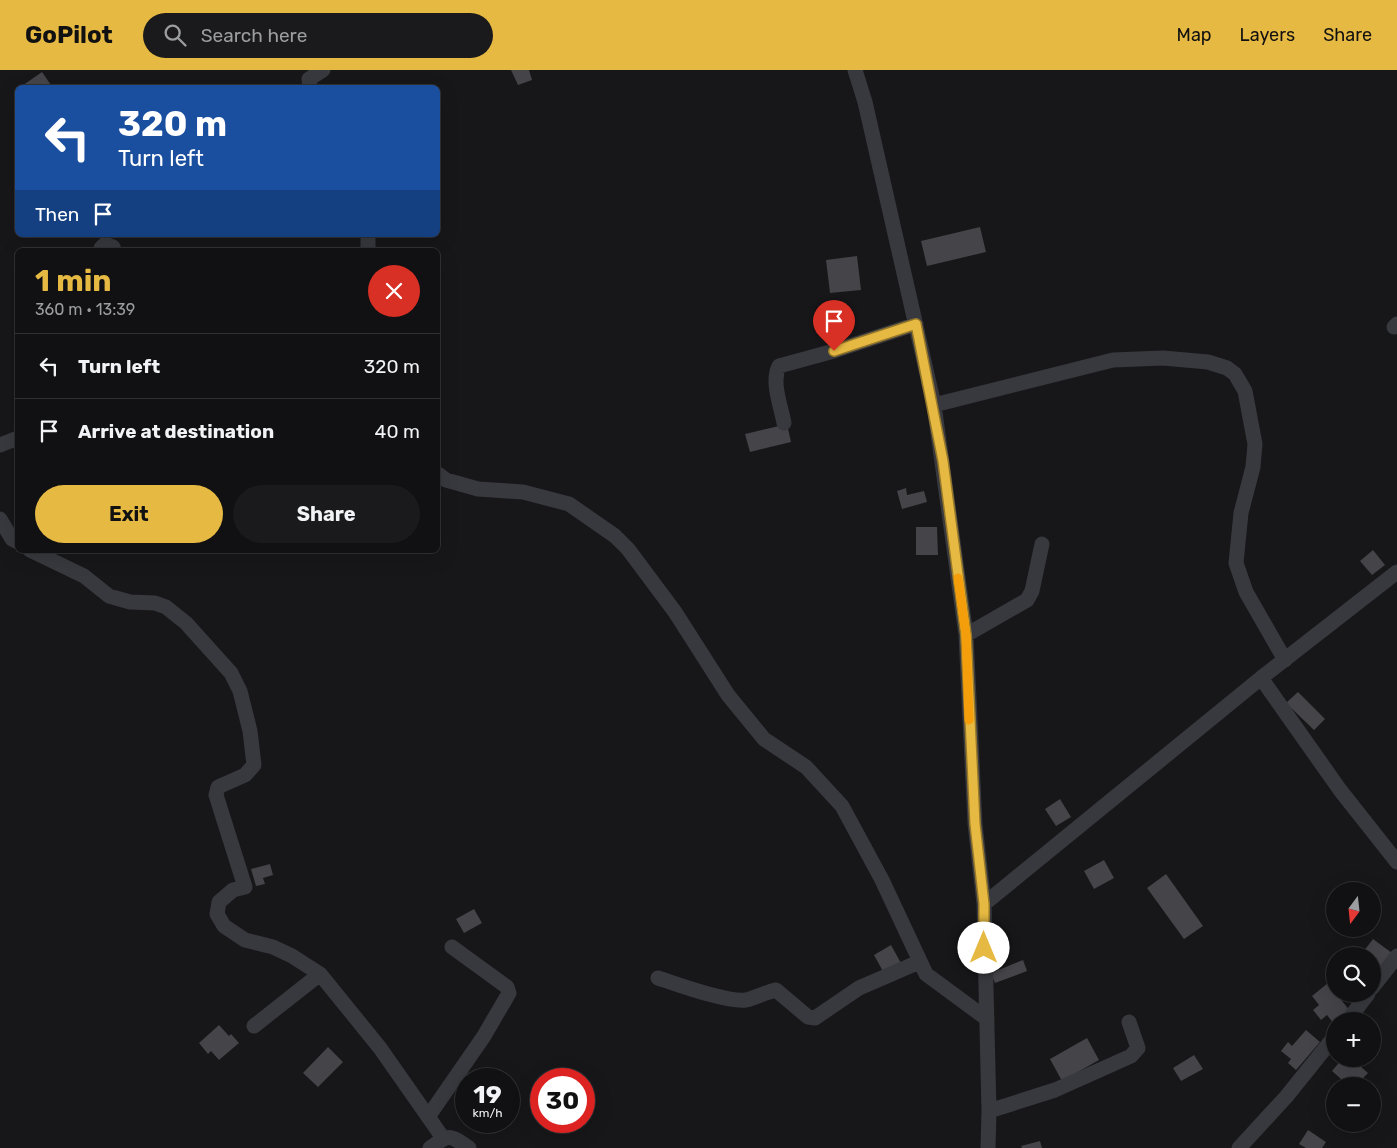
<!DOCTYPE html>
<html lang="en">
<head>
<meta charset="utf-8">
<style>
	:root { --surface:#111113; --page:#1a1a1c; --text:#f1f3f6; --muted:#9c9da0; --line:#303133; --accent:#e6b942 }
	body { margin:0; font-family:Rubik,sans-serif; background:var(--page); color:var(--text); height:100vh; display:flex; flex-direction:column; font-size:19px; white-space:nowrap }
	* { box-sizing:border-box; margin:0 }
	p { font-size:16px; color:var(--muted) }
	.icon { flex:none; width:28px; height:28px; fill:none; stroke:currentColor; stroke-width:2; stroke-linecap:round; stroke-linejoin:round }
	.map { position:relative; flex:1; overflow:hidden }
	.side { position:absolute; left:15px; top:178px; width:425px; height:305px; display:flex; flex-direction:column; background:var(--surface); border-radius:8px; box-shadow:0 5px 20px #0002,0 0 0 1px var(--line) }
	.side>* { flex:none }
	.banner { position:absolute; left:15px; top:15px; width:425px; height:152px; border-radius:8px; box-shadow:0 5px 20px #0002,0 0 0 1px var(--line); background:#1a4fa0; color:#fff; overflow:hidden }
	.needle { width:32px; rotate:195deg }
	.controls { position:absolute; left:1326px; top:812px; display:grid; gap:10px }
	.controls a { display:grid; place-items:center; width:55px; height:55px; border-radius:50%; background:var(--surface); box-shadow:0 5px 20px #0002,0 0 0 1px var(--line); font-size:25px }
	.speed { position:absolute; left:455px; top:998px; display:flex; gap:10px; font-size:25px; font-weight:700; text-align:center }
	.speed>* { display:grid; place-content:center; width:65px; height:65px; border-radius:50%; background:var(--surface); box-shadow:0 5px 20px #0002,0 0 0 1px var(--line); line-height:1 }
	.speed small { font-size:12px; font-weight:400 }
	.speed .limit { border:8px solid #d22; background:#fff; color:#111 }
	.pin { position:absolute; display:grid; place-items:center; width:42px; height:42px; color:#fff; margin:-51px -21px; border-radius:50% 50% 50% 0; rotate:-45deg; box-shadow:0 0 5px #0007 }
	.pin .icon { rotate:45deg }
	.me { position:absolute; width:55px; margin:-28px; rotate:0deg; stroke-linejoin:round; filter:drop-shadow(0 0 4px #0008) }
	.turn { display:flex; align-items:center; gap:18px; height:105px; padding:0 20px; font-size:22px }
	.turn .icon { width:65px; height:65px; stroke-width:2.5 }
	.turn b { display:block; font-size:35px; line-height:42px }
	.then { display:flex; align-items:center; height:48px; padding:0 20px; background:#0003; gap:10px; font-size:19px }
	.round { display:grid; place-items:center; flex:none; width:52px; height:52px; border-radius:26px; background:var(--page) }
	.headline { display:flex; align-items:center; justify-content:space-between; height:85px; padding:0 20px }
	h1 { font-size:30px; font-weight:700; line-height:38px; color:var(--accent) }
	.cta { display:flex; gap:10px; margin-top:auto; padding:10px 20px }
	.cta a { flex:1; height:58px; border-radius:30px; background:var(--accent); color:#111; font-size:20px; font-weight:700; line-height:58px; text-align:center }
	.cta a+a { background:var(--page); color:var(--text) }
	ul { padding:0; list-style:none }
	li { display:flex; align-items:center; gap:15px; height:65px; padding:0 20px; border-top:1px solid var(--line) }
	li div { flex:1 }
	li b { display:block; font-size:19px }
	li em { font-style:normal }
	header { display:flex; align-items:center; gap:30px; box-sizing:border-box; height:70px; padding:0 25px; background:var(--accent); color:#111 }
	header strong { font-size:24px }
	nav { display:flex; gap:28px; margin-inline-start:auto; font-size:18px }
	.search { width:350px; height:45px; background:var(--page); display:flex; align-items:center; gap:12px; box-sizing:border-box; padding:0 18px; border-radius:28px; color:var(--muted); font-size:19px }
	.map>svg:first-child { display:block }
	.building { fill:#444449 }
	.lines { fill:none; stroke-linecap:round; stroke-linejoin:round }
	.minor { stroke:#38393e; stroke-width:15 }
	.route-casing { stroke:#96782b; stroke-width:12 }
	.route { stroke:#e6b942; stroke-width:9 }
	.slow { stroke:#f59e0b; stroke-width:9 }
</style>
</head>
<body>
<header>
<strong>GoPilot</strong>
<div class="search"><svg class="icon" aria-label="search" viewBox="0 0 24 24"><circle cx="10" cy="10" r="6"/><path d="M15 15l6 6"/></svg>Search here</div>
<nav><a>Map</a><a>Layers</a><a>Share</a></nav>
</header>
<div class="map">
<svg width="1397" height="1078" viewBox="0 0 1397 1078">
	<rect width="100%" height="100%" fill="#171719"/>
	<!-- building -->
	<path class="building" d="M511 0H529L532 10 518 15Z
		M42 2 53 18H19Z
		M980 157 986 182 927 196 921 171Z
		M857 186 861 220 830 223 826 190Z
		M787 354 791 372 750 382 745 364Z
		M906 418 907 425 924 421 927 432 902 439 897 421Z
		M916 457H937L938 485H916Z
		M1373 480 1385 495 1372 505 1360 491Z
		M1298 622 1325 649 1314 660 1286 633Z
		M1060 729 1071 747 1056 756 1045 739Z
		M1104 790 1114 808 1094 819 1084 801Z
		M270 794 273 805 263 808 265 814 256 816 251 799Z
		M1166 804 1203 856 1184 869 1147 818Z
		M474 839 482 853 464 863 456 849Z
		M1373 869 1392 883 1372 909V886H1360Z
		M891 875 902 895 885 905 874 885Z
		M1023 890 1027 901 995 913 991 903Z
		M1328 913 1350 941 1334 954 1327 945 1321 950 1313 940 1319 935 1312 926Z
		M1343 924H1362L1355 932Z
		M219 955 229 966 231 964 239 973 219 990 211 981 208 984 199 973Z
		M1306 960 1320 972 1296 1000 1288 993 1291 989 1281 981 1288 972 1292 976Z
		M1087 968 1099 990 1062 1011 1050 989Z
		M328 977 343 992 318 1017 303 1003Z
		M1194 985 1203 999 1181 1011 1173 998Z
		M1342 989H1352L1368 1003 1355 1016H1349L1332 1001Z
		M1308 1060 1326 1072 1322 1078H1306L1299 1074Z
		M1040 1071 1042 1078H1022L1021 1076Z"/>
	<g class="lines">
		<!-- minor -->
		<path class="minor" d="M855 0 865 32 934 335 966 565 975 754 984 834 989 1041 988 1078
			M310 18 309 9 323 0
			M368 165V180
			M101 178 105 174 113 177 114 180
			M1394 257 1397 254
			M934 335 1113 290 1163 288 1208 292 1227 298 1235 304 1245 321 1255 374 1253 397 1241 443 1236 493 1246 522 1285 590
			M784 353C781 336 771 312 779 296L834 281 916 254
			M0 375 18 368
			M438 404 446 410 478 419 523 422 569 434 615 466 628 479 675 542 728 625 764 669 806 697 842 736 882 810 926 904 987 949
			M0 449 12 469 18 472
			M30 480 84 506 109 526 130 532 155 533 166 537 186 553 231 603 240 621 250 661 254 695 245 705 218 717 216 725 245 817 233 820 219 832 217 844 224 856 245 870 273 877 292 886 320 904 380 978 443 1068
			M966 565 1027 530 1032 521 1042 474
			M1261 608 1340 720 1397 792
			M984 834 1261 608 1397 502
			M658 908C677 914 728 933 746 930 756 928 765 922 776 920L808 947 815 948 859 918 919 892
			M1372 918 1397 886
			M1347 951 1368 924
			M254 956 320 904
			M989 1041 1055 1020 1131 986 1138 978 1129 952
			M428 1047 484 966 509 923 507 917 452 877
			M430 1078C449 1064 449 1064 469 1078
			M1239 1078 1286 1027 1335 966"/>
	</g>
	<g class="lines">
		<!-- route casing -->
		<g class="route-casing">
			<path id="route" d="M834 281 916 254 943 391 966 565 975 754 984 834V878"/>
		</g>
		<!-- route -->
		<use href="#route" class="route"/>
		<!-- slow -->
		<path class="slow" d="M958 508 966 565 969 650"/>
	</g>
</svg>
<div class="controls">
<a><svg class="needle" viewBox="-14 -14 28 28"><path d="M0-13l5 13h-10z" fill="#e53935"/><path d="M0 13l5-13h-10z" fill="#9c9da0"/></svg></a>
<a><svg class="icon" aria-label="search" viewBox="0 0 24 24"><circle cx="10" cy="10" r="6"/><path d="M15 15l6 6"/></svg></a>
<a>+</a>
<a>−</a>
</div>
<div class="speed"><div>19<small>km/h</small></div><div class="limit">30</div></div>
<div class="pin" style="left:834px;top:281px;background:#d93025"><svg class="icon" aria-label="arrive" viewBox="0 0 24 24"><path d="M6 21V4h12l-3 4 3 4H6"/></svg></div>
<svg class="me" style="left:984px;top:878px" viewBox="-20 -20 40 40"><circle r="19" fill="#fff"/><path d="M0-13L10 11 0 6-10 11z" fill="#e6b942"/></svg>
<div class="banner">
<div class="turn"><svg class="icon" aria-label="left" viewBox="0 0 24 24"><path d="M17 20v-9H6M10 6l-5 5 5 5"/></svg><div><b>320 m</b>Turn left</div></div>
<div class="then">Then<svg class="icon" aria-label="arrive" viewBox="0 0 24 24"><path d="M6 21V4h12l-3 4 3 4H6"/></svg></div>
</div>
<section class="side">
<div class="headline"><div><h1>1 min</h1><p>360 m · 13:39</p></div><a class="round" style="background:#d93025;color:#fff"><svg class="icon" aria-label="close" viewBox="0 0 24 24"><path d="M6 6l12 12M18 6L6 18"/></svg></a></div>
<ul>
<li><svg class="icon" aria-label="left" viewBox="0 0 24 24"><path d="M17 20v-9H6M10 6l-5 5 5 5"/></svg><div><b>Turn left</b></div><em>320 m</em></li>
<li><svg class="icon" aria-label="arrive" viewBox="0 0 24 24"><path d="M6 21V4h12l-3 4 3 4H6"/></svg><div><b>Arrive at destination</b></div><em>40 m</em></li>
</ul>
<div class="cta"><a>Exit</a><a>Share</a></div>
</section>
</div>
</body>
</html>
